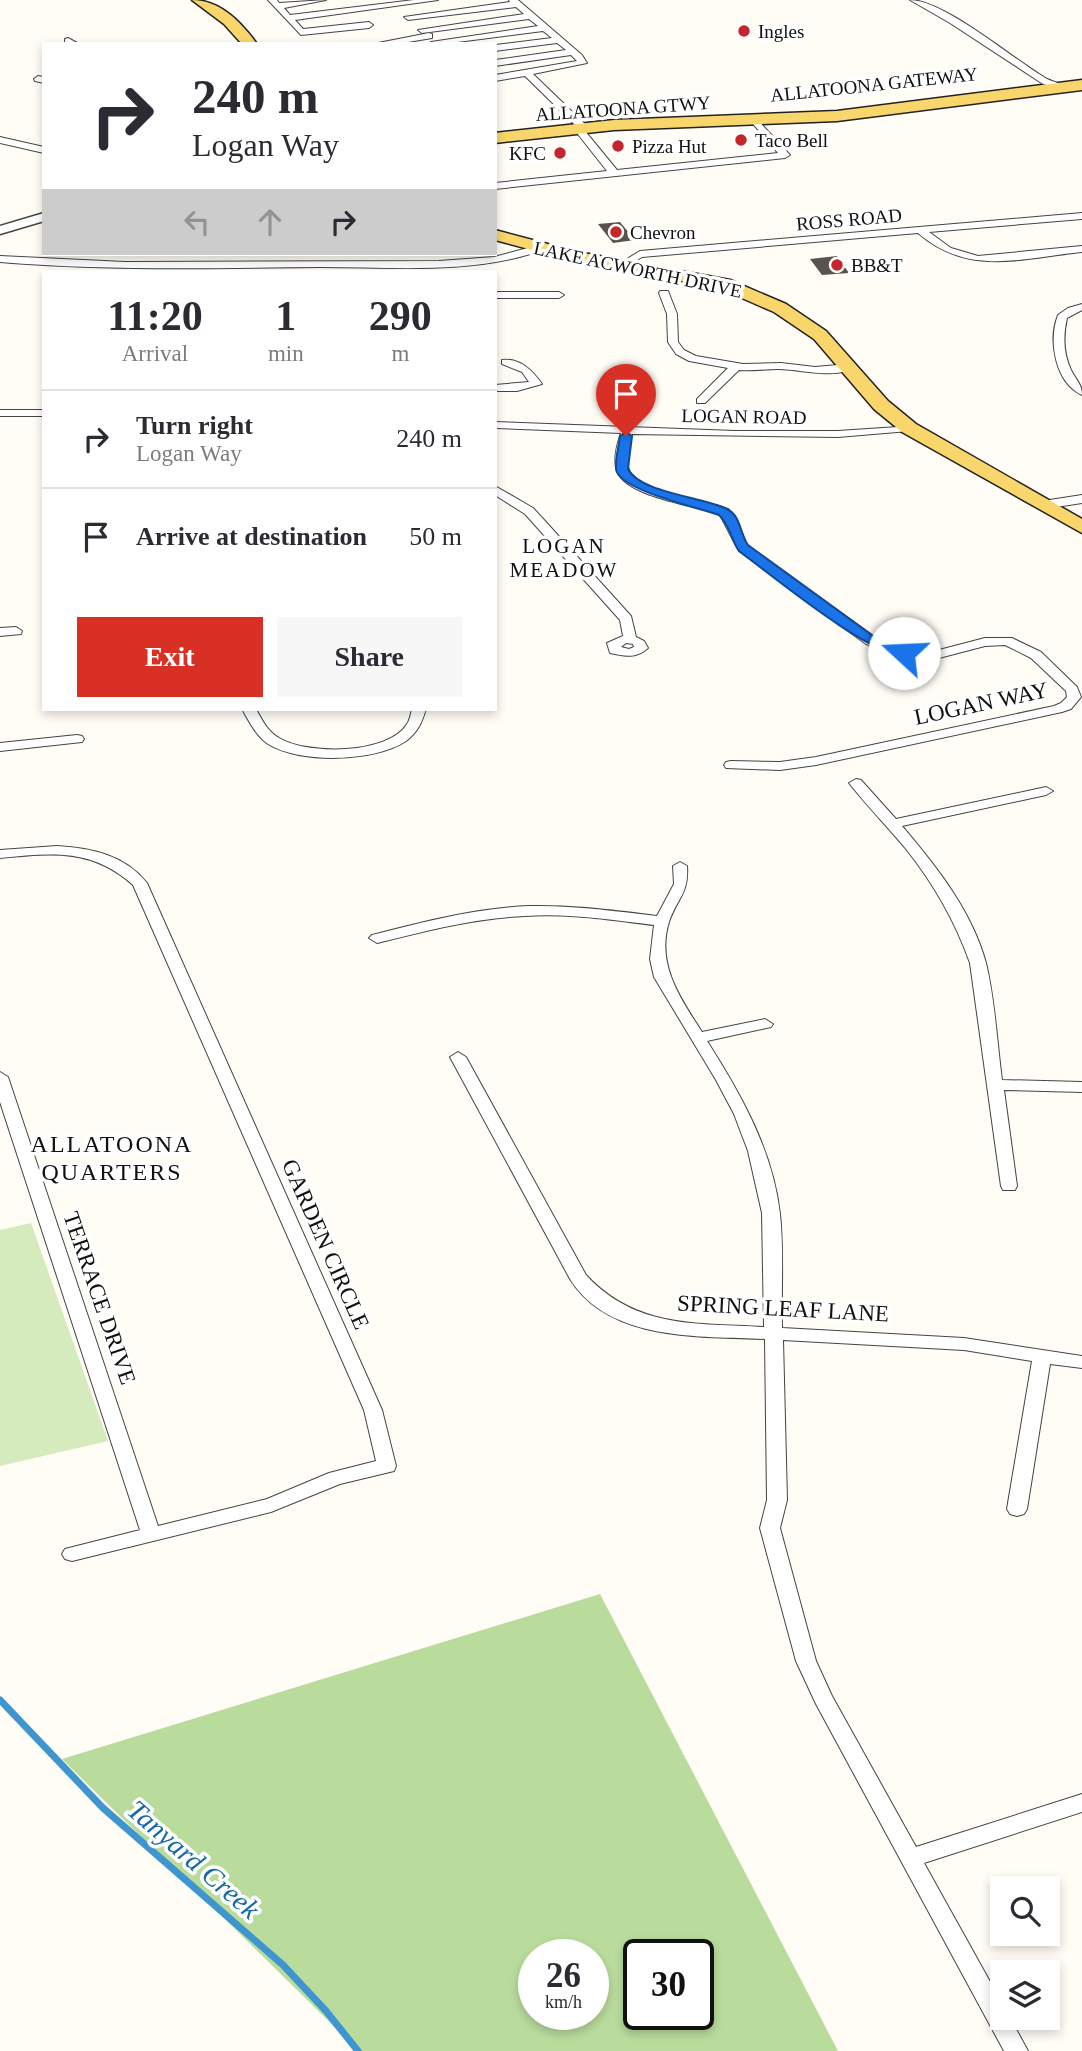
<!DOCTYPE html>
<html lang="en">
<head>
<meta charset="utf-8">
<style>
	:root { --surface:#fff; --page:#f7f7f7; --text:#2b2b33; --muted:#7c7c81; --line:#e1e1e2; --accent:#d93025 }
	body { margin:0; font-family:"Times New Roman",serif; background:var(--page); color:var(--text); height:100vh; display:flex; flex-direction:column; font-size:26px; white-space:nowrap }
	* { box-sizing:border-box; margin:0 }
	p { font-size:23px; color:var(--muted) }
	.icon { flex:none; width:38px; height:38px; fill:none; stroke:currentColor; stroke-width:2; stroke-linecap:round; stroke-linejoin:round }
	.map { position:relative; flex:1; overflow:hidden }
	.side { position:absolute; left:42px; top:270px; width:455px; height:441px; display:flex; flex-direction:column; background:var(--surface); border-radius:0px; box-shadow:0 4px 10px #0003 }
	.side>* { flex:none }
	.guide { position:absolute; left:42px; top:42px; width:455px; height:214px; border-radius:0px; box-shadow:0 4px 10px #0003; background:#fff; color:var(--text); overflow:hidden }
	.fabs { position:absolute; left:990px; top:1876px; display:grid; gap:14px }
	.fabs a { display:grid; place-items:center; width:70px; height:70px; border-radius:0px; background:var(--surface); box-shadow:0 4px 10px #0003; font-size:35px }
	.speed { position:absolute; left:518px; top:1939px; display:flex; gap:14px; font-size:35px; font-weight:700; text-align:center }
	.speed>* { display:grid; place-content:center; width:91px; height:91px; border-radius:50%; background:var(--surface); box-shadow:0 4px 10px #0003; line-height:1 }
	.speed small { font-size:18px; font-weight:400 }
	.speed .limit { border:4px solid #111; border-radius:10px; background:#fff; color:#111 }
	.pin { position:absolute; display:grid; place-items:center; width:60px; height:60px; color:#fff; margin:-72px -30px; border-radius:50% 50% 50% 0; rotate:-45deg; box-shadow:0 0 7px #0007 }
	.pin .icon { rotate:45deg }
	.me { position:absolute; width:77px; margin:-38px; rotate:290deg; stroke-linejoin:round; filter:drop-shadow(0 0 5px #0008) }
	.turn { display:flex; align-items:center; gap:24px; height:147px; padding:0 35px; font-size:32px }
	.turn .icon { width:91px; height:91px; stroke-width:2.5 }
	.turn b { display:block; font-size:49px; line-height:60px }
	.lanes { display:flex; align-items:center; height:66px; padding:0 35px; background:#0003; justify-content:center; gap:35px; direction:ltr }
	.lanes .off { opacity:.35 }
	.eta { display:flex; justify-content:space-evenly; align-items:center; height:119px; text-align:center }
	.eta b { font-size:42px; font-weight:700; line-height:49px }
	.button { display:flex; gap:14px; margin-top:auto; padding:14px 35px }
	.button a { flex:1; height:80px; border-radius:0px; background:var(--accent); color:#fff; font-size:28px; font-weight:700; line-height:80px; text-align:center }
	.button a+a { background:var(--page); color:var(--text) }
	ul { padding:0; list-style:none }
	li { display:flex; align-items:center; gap:21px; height:98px; padding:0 35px; border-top:2px solid var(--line) }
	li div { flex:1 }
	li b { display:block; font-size:26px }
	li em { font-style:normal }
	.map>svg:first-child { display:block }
	.green { fill:#d5ebbd }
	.forest { fill:#b9dc9c; fill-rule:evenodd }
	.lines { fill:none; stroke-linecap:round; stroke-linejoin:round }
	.stream { stroke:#3f96cf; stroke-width:7 }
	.building { fill:#5a524d }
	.minor-casing { stroke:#444; stroke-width:2 }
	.tertiary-casing { stroke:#444; stroke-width:3 }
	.primary-casing { stroke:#222; stroke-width:3 }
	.minor { fill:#fff; fill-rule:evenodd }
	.tertiary { fill:#fff; fill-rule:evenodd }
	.primary { fill:#f9d66b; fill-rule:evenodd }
	.route { fill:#1a73e8; stroke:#114b97; stroke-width:2 }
	.poi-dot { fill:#c4262e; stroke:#fff; stroke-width:2.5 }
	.labels { text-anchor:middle; stroke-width:7; stroke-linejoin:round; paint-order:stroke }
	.far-poi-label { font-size:19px; fill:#111; stroke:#fff; text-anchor:start }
	.far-street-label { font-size:19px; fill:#111; stroke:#fff }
	.far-neighbourhood-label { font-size:21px; letter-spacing:2px; fill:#111; stroke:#fff }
	.street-label { font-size:23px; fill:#111; stroke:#fff }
	.neighbourhood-label { font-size:24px; letter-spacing:2px; fill:#111; stroke:#fff }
	.near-water-label { font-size:28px; font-style:italic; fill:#1768a6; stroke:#fff }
</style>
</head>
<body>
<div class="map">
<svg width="1082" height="2051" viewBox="0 0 1082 2051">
	<rect width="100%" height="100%" fill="#fffdf5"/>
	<!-- green -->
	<path class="green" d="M31 1223 108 1441 0 1466V1230Z"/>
	<!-- forest -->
	<path class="forest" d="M600 1594 838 2051H359L62 1759ZM534 1955H593V2014H534ZM639 1955H698V2014H639Z"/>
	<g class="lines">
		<!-- stream -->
		<path class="stream" d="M0 1700 103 1808 283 1965 326 2011 358 2051"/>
	</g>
	<!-- building -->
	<path class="building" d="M620 222 635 240 613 243 598 224Z
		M837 256 849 273 822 275 810 259Z"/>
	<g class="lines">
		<!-- minor casing -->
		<g class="minor-casing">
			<path id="minor" d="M268 0H277L279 3 326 0 284 8 290 15 414 0H438L295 20 303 29 369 22 373 25 369 28 301 35Z
				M509 0H518L582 55 587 63 533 74 587 126 589 128 585 131 617 170 778 153 748 118 753 115 790 155 785 158 495 189V183L607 171 573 128 576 126 525 76 495 81V75L577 61 571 55 495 66V60L566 50 557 43 495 51V45L552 38 543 31 442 44 431 42 538 26 529 19 422 33 418 30 524 14 516 7 408 20 404 17 510 2Z
				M910 0C944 0 1014 60 1047 79 1053 82 1061 83 1067 87L1062 90 1043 84 950 23Z
				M429 33 432 34V38L396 44H373Z
				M68 38 79 44 65 43V39Z
				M38 76 44 77V83L35 81 34 79Z
				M0 137 44 147V153L0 143Z
				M1082 213V219L929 232 951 248 978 256 1082 246V252C1021 258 969 277 918 233L642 257 626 267 617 265 640 251Z
				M539 245 543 246V250C472 275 394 267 320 267 213 268 107 271 0 262V256L125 262 439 261 494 257Z
				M660 291H668L677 314 678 342 684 350 696 356 743 364 781 363 815 367 849 364 855 367C837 380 799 369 778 369 765 369 752 371 739 370L705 403H697V399L728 368 689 361 676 354 668 342 667 314 659 293Z
				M495 292H559L564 295 559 298H495Z
				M1082 304V310L1067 318C1063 336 1063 353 1071 370 1076 380 1082 384 1082 395 1055 383 1048 340 1058 315L1068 308Z
				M502 360C520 358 532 370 542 384L517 391H495V385L529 382 522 372 502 364Z
				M0 410H44V416H0Z
				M495 422 735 431H838L913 426V430L909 431 838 437 632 434C629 445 624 461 630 472 641 493 706 500 728 509L737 520 747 545 876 638 905 649 939 650 985 638H1012L1041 652 1077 687 1081 697 1071 709 1062 712 816 765 780 770 726 768 724 765 726 762 731 761 780 762 816 757 1054 706 1061 703 1067 697 1066 691 1031 658 1005 645 985 646 939 658 904 657 866 644 739 551 720 515C694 504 628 498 617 471 613 459 617 444 621 433L495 428Z
				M495 486 533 508 545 521 631 616 636 637 644 641 648 648C636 659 625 656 610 653L607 643 623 636 620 620 525 514 495 495ZM626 643 633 644 634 647 629 649 621 647Z
				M1082 495V503L1043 509 1037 505 1043 501Z
				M16 627 22 631 21 634 0 636V628Z
				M242 709H256C262 720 268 732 279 738 307 755 388 755 407 724 410 720 411 713 412 709H426C422 722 418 732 406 741 375 762 300 764 268 744 256 736 249 721 242 709Z
				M77 735 82 736 84 739 82 742 0 751V743Z
				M856 779 861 780 896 819 1046 787 1053 791 1046 795 902 826C936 866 972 911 986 963 995 1000 997 1042 1002 1080L1082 1082V1092L1004 1090 1017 1186 1015 1190H1003L1001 1186 970 963C955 921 934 884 906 849 888 827 867 806 849 783Z
				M57 846C91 848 125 855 147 883L382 1410 396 1466 394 1471 340 1484 271 1512 72 1561 65 1559 62 1554 65 1549 140 1530 0 1102V1072L8 1077 158 1526 267 1499 329 1473 376 1461 364 1410 133 885C92 848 52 853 0 858V850Z
				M680 862 687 866C689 894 677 898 669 922 656 964 680 998 702 1032L765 1019 773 1024 771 1027 707 1041C741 1094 773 1151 780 1214 784 1251 781 1290 782 1328L964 1338 1082 1356V1368L1050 1364 1027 1509 1024 1514 1017 1516 1010 1514 1007 1509 1032 1361 964 1350 783 1340 787 1500 780 1528 816 1661 832 1696 916 1847 1082 1794V1812L924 1863 1003 2005V2018H1010L1028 2051H1004L816 1704 796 1661 760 1528 767 1500 765 1339C701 1336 609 1342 570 1279L450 1057 458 1052 466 1057 586 1275C636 1329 697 1323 764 1327L762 1213 748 1151 734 1114 716 1080 654 977 650 959 654 925C611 920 568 913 525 916 475 918 426 931 377 943L369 938 372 935C423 922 476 908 529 906 572 905 615 911 657 916L674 884 673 866Z"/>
		</g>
		<!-- tertiary casing -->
		<g class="tertiary-casing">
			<path id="tertiary" d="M44 213V221L0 234V226Z"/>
		</g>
		<!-- primary casing -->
		<g class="primary-casing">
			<path id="primary" d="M192 0C220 0 241 22 257 44H242L224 24Z
				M1082 80V90L837 121 614 130 495 143V133L614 120 837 111Z
				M495 230 578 252 730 280 786 304 826 331 888 401 916 424 1082 519V533L902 432 874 409 814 339 774 312 719 288 577 262 495 240Z"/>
		</g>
		<!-- minor -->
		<use href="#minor" class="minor"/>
		<!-- tertiary -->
		<use href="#tertiary" class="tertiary"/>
		<!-- primary -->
		<use href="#primary" class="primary"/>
	</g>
	<!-- route -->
	<path class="route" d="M626 432 632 436 628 469C640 493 704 497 727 509 742 517 739 533 748 545L876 638 909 650V656C876 662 769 573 739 551 730 538 730 525 719 515 700 508 618 490 616 469 615 459 619 446 620 436Z"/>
	<!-- markers -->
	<g class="poi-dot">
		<circle cx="744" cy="31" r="7"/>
		<circle cx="741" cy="140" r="7"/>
		<circle cx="618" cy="146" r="7"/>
		<circle cx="560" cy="153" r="7"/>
		<circle cx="616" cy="232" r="7"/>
		<circle cx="837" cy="265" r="7"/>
	</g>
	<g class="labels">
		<!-- far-poi labels -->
		<g class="far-poi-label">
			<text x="758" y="38">Ingles</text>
			<text x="755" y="147">Taco Bell</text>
			<text x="632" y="153">Pizza Hut</text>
			<text x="546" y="160" text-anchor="end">KFC</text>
			<text x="630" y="239">Chevron</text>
			<text x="851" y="272">BB&amp;T</text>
		</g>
		<!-- far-street labels -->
		<g class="far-street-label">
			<text transform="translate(874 84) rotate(-6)" y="7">ALLATOONA GATEWAY</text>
			<text transform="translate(623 108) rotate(-4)" y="7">ALLATOONA GTWY</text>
			<text transform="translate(849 219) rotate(-5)" y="7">ROSS ROAD</text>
			<text transform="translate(638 269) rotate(12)" y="7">LAKE ACWORTH DRIVE</text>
			<text transform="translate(744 416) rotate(1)" y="7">LOGAN ROAD</text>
		</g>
		<!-- far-neighbourhood labels -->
		<g class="far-neighbourhood-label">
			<text x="564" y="553">LOGAN<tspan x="564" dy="24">MEADOW</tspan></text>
		</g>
		<!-- street labels -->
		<g class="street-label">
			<text transform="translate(981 703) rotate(-12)" y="8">LOGAN WAY</text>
			<text transform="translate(326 1244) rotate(66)" y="8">GARDEN CIRCLE</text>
			<text transform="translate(100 1298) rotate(71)" y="8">TERRACE DRIVE</text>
			<text transform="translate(783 1308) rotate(3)" y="8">SPRING LEAF LANE</text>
		</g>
		<!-- neighbourhood labels -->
		<g class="neighbourhood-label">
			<text x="112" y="1152">ALLATOONA<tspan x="112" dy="28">QUARTERS</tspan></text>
		</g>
		<!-- near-water labels -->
		<g class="near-water-label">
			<text transform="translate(194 1859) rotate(41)" y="10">Tanyard Creek</text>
		</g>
	</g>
</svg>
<div class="fabs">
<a><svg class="icon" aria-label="search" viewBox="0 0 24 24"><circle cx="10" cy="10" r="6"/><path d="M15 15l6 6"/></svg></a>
<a><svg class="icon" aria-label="layers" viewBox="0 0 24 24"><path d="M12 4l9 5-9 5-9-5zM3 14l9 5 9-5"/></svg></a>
</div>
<div class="speed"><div>26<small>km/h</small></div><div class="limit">30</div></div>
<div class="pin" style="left:626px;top:436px;background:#d93025"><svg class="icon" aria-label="arrive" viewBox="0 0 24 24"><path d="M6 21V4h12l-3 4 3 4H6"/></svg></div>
<svg class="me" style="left:904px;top:653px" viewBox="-20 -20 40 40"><circle r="19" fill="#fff"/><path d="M0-13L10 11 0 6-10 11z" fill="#1a73e8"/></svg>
<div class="guide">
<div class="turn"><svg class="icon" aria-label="right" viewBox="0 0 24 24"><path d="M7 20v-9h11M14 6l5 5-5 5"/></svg><div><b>240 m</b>Logan Way</div></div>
<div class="lanes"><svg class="icon off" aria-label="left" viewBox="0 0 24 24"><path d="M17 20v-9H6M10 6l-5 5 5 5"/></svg><svg class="icon off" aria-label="ahead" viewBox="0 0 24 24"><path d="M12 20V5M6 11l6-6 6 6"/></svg><svg class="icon" aria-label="right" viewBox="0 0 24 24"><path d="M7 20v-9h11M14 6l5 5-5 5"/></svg></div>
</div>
<section class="side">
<div class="eta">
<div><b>11:20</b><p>Arrival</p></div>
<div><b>1</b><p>min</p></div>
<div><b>290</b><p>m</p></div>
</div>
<ul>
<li><svg class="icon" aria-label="right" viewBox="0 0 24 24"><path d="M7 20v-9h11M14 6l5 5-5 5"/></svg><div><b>Turn right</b><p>Logan Way</p></div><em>240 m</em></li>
<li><svg class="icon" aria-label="arrive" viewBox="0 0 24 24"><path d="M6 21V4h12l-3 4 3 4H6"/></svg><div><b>Arrive at destination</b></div><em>50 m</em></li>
</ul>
<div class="button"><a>Exit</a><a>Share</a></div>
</section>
</div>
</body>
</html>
